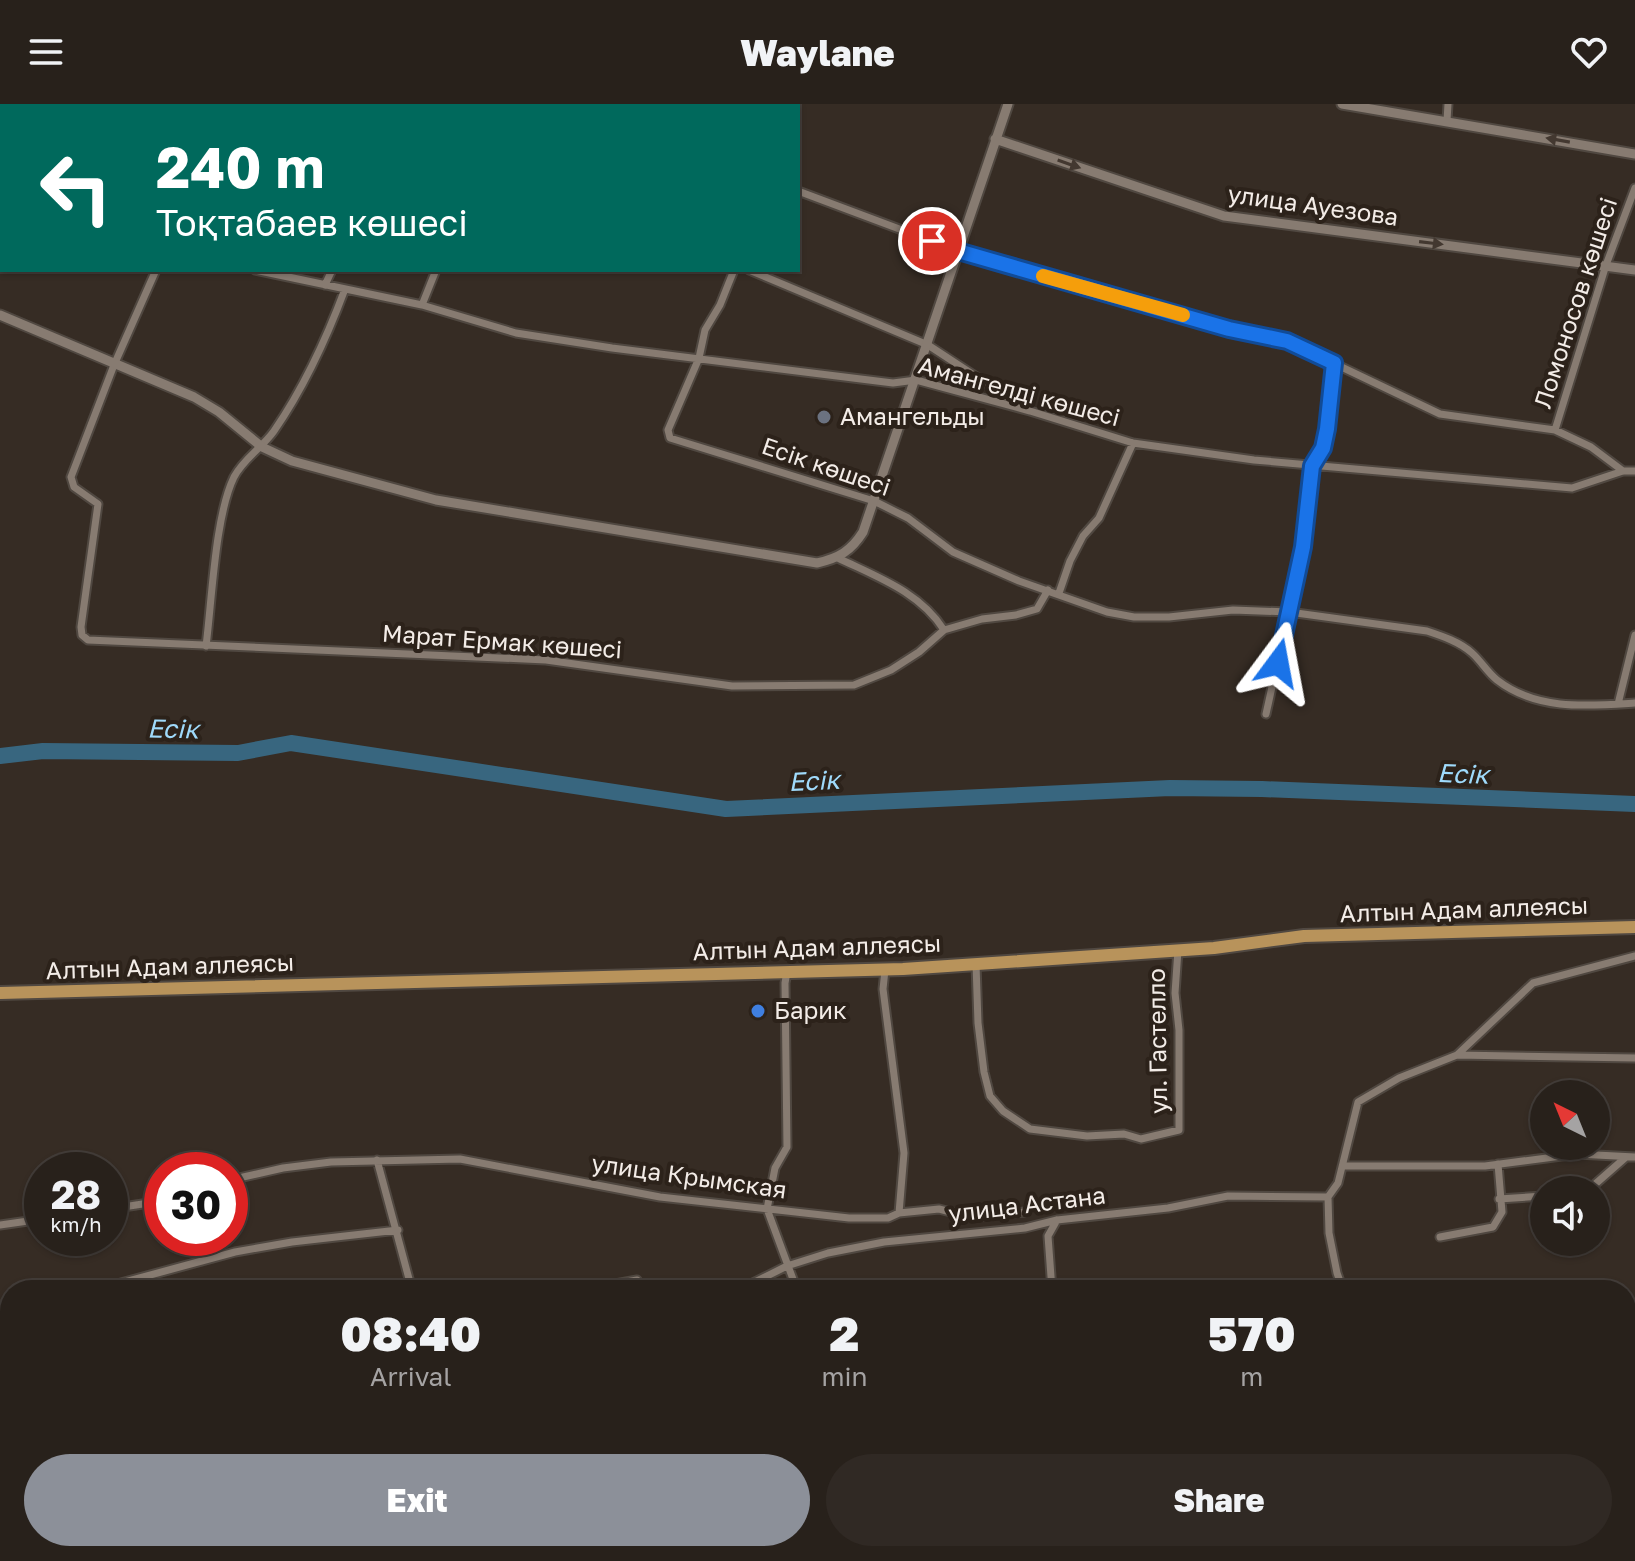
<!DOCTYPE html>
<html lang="en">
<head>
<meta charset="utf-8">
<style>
	:root { --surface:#28211b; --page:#302924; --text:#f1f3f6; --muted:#a5a3a3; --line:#443e3a; --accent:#8c9099 }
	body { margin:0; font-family:"Golos Text",sans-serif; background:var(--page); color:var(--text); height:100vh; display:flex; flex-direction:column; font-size:30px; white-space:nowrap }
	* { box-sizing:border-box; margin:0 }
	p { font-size:26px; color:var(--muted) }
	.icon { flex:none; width:44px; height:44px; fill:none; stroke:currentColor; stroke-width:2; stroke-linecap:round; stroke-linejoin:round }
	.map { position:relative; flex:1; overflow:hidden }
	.sheet { position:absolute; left:0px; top:1176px; width:1636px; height:282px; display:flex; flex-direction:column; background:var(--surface); border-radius:32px 32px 0 0; box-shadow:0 2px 6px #0004,0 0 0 2px var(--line) }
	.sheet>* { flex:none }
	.banner { position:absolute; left:0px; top:0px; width:800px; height:168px; box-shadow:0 2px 6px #0004,0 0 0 2px var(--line); background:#00695c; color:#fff; overflow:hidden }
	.needle { width:52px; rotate:317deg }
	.tools { position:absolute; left:1530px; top:976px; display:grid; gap:16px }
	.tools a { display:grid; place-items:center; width:80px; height:80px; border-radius:50%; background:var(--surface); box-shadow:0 2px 6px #0004,0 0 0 2px var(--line); font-size:40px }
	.speed { position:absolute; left:24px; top:1048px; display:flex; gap:16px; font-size:40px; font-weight:700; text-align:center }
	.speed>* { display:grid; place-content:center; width:104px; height:104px; border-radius:50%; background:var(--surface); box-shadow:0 2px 6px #0004,0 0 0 2px var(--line); line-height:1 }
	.speed small { font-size:20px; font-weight:400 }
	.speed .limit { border:12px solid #d22; background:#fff; color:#111 }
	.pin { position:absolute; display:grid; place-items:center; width:68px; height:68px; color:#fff; margin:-34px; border:4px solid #fff; border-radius:50%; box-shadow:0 2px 8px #0007 }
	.me { position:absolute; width:88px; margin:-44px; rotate:13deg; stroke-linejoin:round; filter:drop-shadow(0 0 6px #0008) }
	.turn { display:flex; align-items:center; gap:28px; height:168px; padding:0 24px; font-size:36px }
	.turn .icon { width:104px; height:104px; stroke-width:2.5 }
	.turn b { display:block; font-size:56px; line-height:68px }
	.eta { display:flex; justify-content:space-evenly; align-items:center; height:136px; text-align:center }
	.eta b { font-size:48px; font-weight:800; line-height:56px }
	.primary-button { display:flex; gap:16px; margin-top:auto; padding:16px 24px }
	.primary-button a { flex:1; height:92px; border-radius:48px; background:var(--accent); color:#fff; font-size:32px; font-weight:800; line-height:92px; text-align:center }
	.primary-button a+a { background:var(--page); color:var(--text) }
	header { display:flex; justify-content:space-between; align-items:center; height:104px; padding:0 24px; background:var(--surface); font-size:36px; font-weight:800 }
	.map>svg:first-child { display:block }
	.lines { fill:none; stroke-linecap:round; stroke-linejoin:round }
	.river { stroke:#38667f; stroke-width:16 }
	.minor-casing { stroke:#504841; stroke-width:11 }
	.tertiary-casing { stroke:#504841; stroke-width:13 }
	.secondary-casing { stroke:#504841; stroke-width:14 }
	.primary-casing { stroke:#504841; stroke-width:16 }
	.minor { stroke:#877b71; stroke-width:7 }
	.tertiary { stroke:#877b71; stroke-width:9 }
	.secondary { stroke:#877b71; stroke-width:10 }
	.primary { stroke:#b8935b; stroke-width:12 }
	.oneway { fill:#433830 }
	.route-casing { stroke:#114b97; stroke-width:20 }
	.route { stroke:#1a73e8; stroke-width:14 }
	.slow { stroke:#f59e0b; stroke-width:14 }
	.worship-dot { fill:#6b7280; stroke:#2c221a; stroke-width:3 }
	.shop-dot { fill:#3f7fe0; stroke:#2c221a; stroke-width:3 }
	.labels { text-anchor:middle; stroke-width:8; stroke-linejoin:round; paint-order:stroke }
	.street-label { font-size:24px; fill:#f3ece7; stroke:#2c221a }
	.poi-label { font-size:24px; fill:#f3ece7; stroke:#2c221a; text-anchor:start }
	.water-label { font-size:26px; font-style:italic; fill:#9fdafb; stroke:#2c221a }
</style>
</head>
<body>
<header><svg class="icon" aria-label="menu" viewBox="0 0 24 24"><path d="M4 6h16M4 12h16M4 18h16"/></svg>Waylane<svg class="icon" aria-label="heart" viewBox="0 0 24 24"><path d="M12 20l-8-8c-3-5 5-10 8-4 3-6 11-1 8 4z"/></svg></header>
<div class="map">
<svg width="1635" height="1457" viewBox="0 0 1635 1457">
	<rect width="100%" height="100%" fill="#362c24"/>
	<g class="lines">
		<!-- river -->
		<path class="river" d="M0 652 43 647 238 649 291 639 726 705 1170 684 1262 685 1635 700"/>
		<!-- minor casing -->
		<g class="minor-casing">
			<path id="minor" d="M310 0 315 2
				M535 0 541 2
				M275 2 276 0
				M392 2V0
				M793 2 794 0
				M1447 17 1448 0
				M0 66 2 67
				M798 87 958 147 1229 225 1287 237 1440 310 1555 326 1591 343 1623 367
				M156 166 114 261 71 373 74 383 98 400 81 523 82 531 88 536 546 556 732 582 854 581 891 566 919 548 944 526 982 515 1016 511 1037 505 1048 486
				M255 166 422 201 516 229 612 244 893 279 916 276 1030 307 1133 339 1254 356 1572 384 1623 367H1635
				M734 166 720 201 705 226 699 254 668 326 670 334 874 397 908 414 953 448 1019 477 1107 508 1134 513H1169L1233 506 1289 508 1427 527C1442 532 1460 538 1472 549 1481 557 1487 568 1497 576 1537 607 1588 602 1635 599
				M749 166 928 241 1021 302
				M325 181 332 166
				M422 201 436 166
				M1555 326 1606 161 1635 84
				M838 454C877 473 920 488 944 526
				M1059 489 1070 457 1083 432 1099 414 1133 339
				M206 542C212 496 215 412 234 373 244 354 262 344 274 327 305 282 326 236 345 185
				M1618 600 1635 531
				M1266 610 1303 443 1312 362 1323 344 1330 306 1334 259
				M976 860 978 919 984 968 990 992 1003 1007 1030 1025 1087 1032 1124 1030 1141 1035 1179 1026V926L1175 889 1178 846
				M787 868 785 879 787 1043 775 1064 767 1105 797 1186
				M1457 951 1533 879 1635 852
				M377 1056 412 1186
				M1343 1062H1485L1577 1050 1635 1053
				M230 1076 283 1064 331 1058 460 1055 660 1093 849 1114H888L899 1109 904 1049 883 885 885 866
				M1593 1086V1082L1626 1053
				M1499 1095 1544 1092
				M110 1105 162 1097
				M899 1109 939 1105 970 1113 1025 1108
				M0 1121 42 1115
				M1440 1133 1493 1123 1502 1108 1498 1060
				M1556 1139V1138
				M95 1186 235 1148 292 1138 398 1126
				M582 1186 637 1176
				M739 1186 787 1162 828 1149 884 1138 1025 1124 1057 1116 1168 1104 1228 1092 1328 1093
				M1052 1186 1048 1132 1057 1116
				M1343 1186 1337 1169 1329 1129 1328 1093 1338 1079 1358 998 1399 974 1457 951 1635 954
				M1626 1203 1635 1201
				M0 1211 10 1208
				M37 1448 39 1457
				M919 1448 923 1457
				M1184 1448 1189 1457
				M1363 1448 1365 1457
				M560 1457 575 1448
				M814 1457 832 1448
				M1079 1457 1084 1448"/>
		</g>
		<!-- tertiary casing -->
		<g class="tertiary-casing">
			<path id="tertiary" d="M1342 0 1635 50
				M995 35 1224 112 1635 166
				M0 211 194 293 219 308 262 343 292 357 436 396 817 459C839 454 851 447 863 428L1008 0"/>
		</g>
		<!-- secondary casing -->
		<g class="secondary-casing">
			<path id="secondary" d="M0 1318 10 1317
				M421 1448 425 1457"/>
		</g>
		<!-- primary casing -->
		<g class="primary-casing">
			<path id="primary" d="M0 889 903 865 1214 844 1304 832 1635 823
				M1626 1336 1635 1331
				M1404 1457 1421 1448"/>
		</g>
		<!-- minor -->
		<use href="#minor" class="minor"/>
		<!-- tertiary -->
		<use href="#tertiary" class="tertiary"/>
		<!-- secondary -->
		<use href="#secondary" class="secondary"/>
		<!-- primary -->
		<use href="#primary" class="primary"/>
	</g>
	<!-- one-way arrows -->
	<defs><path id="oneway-solid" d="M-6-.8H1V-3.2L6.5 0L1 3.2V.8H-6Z" transform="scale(2)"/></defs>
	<g class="oneway">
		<use href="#oneway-solid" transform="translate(1558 36) rotate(-170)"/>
		<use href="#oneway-solid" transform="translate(1069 60) rotate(19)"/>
		<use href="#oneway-solid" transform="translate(1431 139) rotate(7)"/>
	</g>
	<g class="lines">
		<!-- route casing -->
		<g class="route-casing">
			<path id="route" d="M932 137 958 147 1229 225 1287 237 1334 259 1327 325 1323 344 1312 362 1303 443 1278 559"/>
		</g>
		<!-- route -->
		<use href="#route" class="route"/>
		<!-- slow -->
		<path class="slow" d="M1043 172 1183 211"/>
	</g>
	<!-- markers -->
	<circle class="worship-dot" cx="824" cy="313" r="8"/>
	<circle class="shop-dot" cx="758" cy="907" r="8"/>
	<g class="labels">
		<!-- street labels -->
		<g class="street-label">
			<text transform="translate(1313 102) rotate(8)" y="8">улица Ауезова</text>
			<text transform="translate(1576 199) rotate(-72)" y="8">Ломоносов көшесі</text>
			<text transform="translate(1019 288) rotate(15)" y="8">Амангелді көшесі</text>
			<text transform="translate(826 363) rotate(19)" y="8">Есік көшесі</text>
			<text transform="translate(502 538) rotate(4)" y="8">Марат Ермак көшесі</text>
			<text transform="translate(1464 806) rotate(-2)" y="8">Алтын Адам аллеясы</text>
			<text transform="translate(817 844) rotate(-2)" y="8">Алтын Адам аллеясы</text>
			<text transform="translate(170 863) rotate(-2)" y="8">Алтын Адам аллеясы</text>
			<text transform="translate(1158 937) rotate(-91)" y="8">ул. Гастелло</text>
			<text transform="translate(689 1073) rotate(8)" y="8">улица Крымская</text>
			<text transform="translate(1027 1101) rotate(-7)" y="8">улица Астана</text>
		</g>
		<!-- poi labels -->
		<g class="poi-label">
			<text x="840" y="321">Амангельды</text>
			<text x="774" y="915">Барик</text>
		</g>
		<!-- water labels -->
		<g class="water-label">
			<text transform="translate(173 625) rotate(1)" y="9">Есік</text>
			<text transform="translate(1463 670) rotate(2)" y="9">Есік</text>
			<text transform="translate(814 677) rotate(-3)" y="9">Есік</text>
		</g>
	</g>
</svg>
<div class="tools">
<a><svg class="needle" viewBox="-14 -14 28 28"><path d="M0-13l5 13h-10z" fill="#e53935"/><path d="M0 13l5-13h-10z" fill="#a5a3a3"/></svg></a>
<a><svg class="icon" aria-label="sound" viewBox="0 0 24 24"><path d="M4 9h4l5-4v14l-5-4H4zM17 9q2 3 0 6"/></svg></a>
</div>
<div class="speed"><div>28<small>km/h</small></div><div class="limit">30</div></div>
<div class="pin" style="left:932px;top:137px;background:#d93025"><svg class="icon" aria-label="arrive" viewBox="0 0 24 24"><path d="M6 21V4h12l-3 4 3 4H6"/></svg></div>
<svg class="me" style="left:1278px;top:559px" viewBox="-20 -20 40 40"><path d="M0-17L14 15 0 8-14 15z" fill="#1a73e8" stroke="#fff" stroke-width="4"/></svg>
<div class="banner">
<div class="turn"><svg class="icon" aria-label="left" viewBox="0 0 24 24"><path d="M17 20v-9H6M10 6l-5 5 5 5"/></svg><div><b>240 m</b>Тоқтабаев көшесі</div></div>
</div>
<section class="sheet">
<div class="eta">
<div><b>08:40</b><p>Arrival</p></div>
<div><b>2</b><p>min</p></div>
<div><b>570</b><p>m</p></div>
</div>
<div class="primary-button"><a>Exit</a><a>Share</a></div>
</section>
</div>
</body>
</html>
